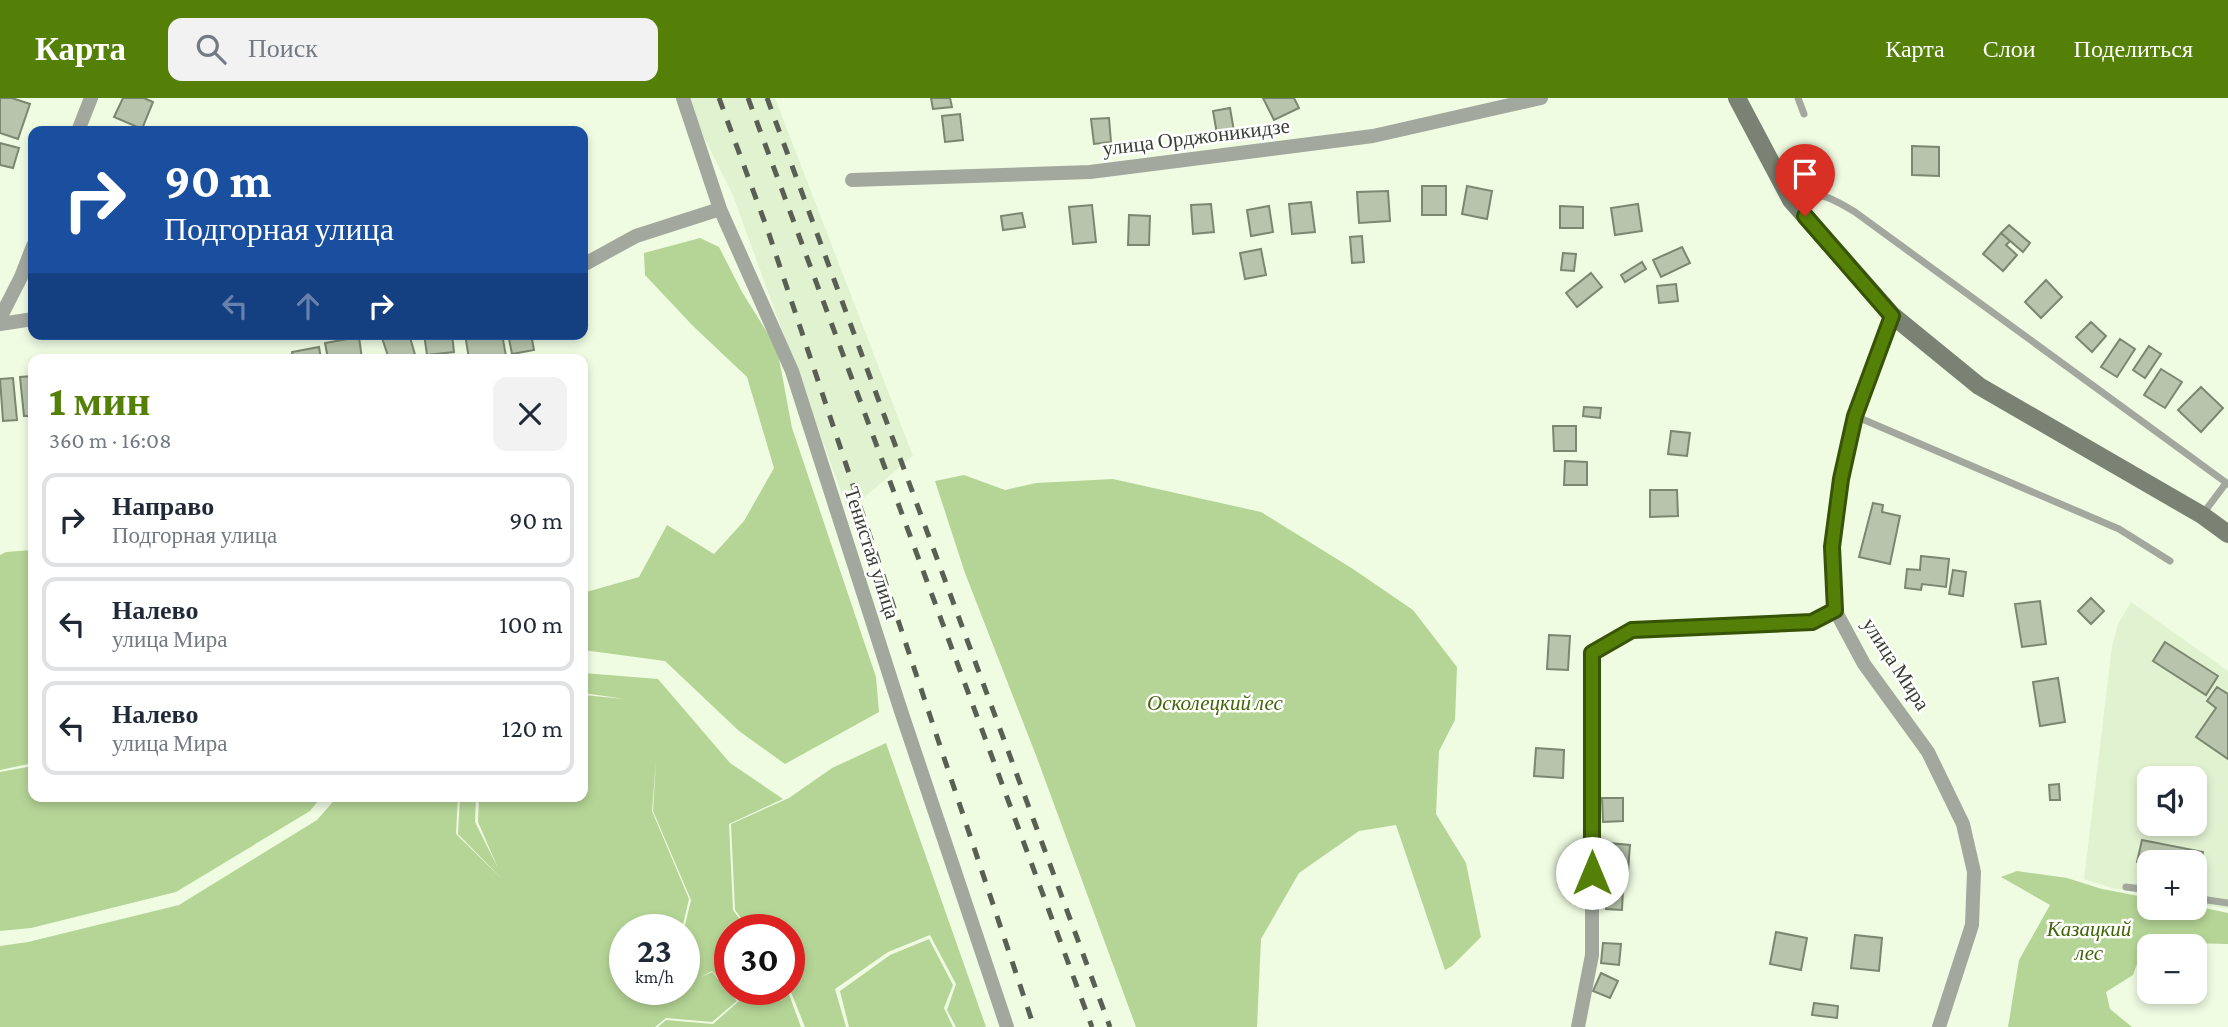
<!DOCTYPE html>
<html lang="ru">
<head>
<meta charset="utf-8">
<style>
	:root { --surface:#fff; --page:#f2f2f3; --text:#1f2937; --muted:#747a83; --line:#e0e1e3; --accent:#548008 }
	body { margin:0; font-family:"Crimson Pro",serif; background:var(--page); color:var(--text); height:100vh; display:flex; flex-direction:column; font-size:26px; white-space:nowrap }
	* { box-sizing:border-box; margin:0 }
	p { font-size:23px; color:var(--muted) }
	.icon { flex:none; width:38px; height:38px; fill:none; stroke:currentColor; stroke-width:2; stroke-linecap:round; stroke-linejoin:round }
	.map { position:relative; flex:1; overflow:hidden }
	.drawer { position:absolute; left:28px; top:256px; width:560px; height:448px; display:flex; flex-direction:column; background:var(--surface); border-radius:14px; box-shadow:0 4px 10px #0003 }
	.drawer>* { flex:none }
	.top-card { position:absolute; left:28px; top:28px; width:560px; height:214px; border-radius:14px; box-shadow:0 4px 10px #0003; background:#1a4fa0; color:#fff; overflow:hidden }
	.controls { position:absolute; left:2137px; top:668px; display:grid; gap:14px }
	.controls a { display:grid; place-items:center; width:70px; height:70px; border-radius:14px; background:var(--surface); box-shadow:0 4px 10px #0003; font-size:35px }
	.speed { position:absolute; left:609px; top:816px; display:flex; gap:14px; font-size:35px; font-weight:700; text-align:center }
	.speed>* { display:grid; place-content:center; width:91px; height:91px; border-radius:50%; background:var(--surface); box-shadow:0 4px 10px #0003; line-height:1 }
	.speed small { font-size:18px; font-weight:400 }
	.speed .limit { border:10px solid #d22; background:#fff; color:#111 }
	.pin { position:absolute; display:grid; place-items:center; width:60px; height:60px; color:#fff; margin:-72px -30px; border-radius:50% 50% 50% 0; rotate:-45deg; box-shadow:0 0 7px #0007 }
	.pin .icon { rotate:45deg }
	.me { position:absolute; width:77px; margin:-38px; rotate:0deg; stroke-linejoin:round; filter:drop-shadow(0 0 5px #0008) }
	.turn { display:flex; align-items:center; gap:24px; height:147px; padding:0 21px; font-size:32px }
	.turn .icon { width:91px; height:91px; stroke-width:2.5 }
	.turn b { display:block; font-size:49px; line-height:60px }
	.lanes { display:flex; align-items:center; height:66px; padding:0 21px; background:#0003; justify-content:center; gap:35px; direction:ltr }
	.lanes .off { opacity:.35 }
	.round { display:grid; place-items:center; flex:none; width:74px; height:74px; border-radius:14px; background:var(--page) }
	.head { display:flex; align-items:center; justify-content:space-between; height:119px; padding:0 21px }
	h1 { font-size:42px; font-weight:800; line-height:52px; color:var(--accent) }
	ul { padding:0; list-style:none }
	li { display:flex; align-items:center; gap:21px; height:94px; margin:0 14px 10px; padding:0 7px; border:4px solid var(--line); border-radius:14px }
	li div { flex:1 }
	li b { display:block; font-size:26px }
	li em { font-style:normal }
	header { display:flex; align-items:center; gap:42px; box-sizing:border-box; height:98px; padding:0 35px; background:var(--accent); color:#fff }
	header strong { font-size:33px }
	nav { display:flex; gap:38px; margin-inline-start:auto; font-size:24px }
	.search { width:490px; height:63px; background:var(--page); display:flex; align-items:center; gap:18px; box-sizing:border-box; padding:0 24px; border-radius:14px; color:var(--muted); font-size:26px }
	.map>svg:first-child { display:block }
	.built { fill:#e1f2d1; fill-rule:evenodd }
	.green { fill:#b5d596; fill-rule:evenodd }
	.building { fill:#b8c4ac; stroke:#7b8770; stroke-width:2 }
	.lines { fill:none; stroke-linecap:round; stroke-linejoin:round }
	.lane { stroke:#a2a89d; stroke-width:7 }
	.street { stroke:#a2a89d; stroke-width:14 }
	.secondary { stroke:#7a8273; stroke-width:18 }
	.rail { stroke:#596053; stroke-width:5; stroke-dasharray:12 12; stroke-linecap:butt }
	.route-casing { stroke:#375305; stroke-width:18 }
	.route { stroke:#548008; stroke-width:12 }
	.labels { text-anchor:middle; stroke-width:5; stroke-linejoin:round; paint-order:stroke }
	.street-label { font-size:21px; fill:#393e34; stroke:#fff }
	.park-label { font-size:21px; font-style:italic; fill:#416405; stroke:#fff }
</style>
</head>
<body>
<header>
<strong>Карта</strong>
<div class="search"><svg class="icon" aria-label="search" viewBox="0 0 24 24"><circle cx="10" cy="10" r="6"/><path d="M15 15l6 6"/></svg>Поиск</div>
<nav><a>Карта</a><a>Слои</a><a>Поделиться</a></nav>
</header>
<div class="map">
<svg width="2228" height="929" viewBox="0 0 2228 929">
	<rect width="100%" height="100%" fill="#effce2"/>
	<!-- built -->
	<path class="built" d="M684 0H775L913 358 848 413 732 95Z
		M2131 504 2228 573V811L2195 805 2194 765H2149V797L2112 790 2084 781 2112 548 2118 526ZM2149 681H2194V726H2149Z"/>
	<!-- green -->
	<path class="green" d="M700 140 719 149 742 194 777 250 792 330 876 579 879 614 785 666 739 633 665 563 583 552V495L639 479 667 427 714 456 744 423 774 370 747 279 693 228 645 177 644 155Z
		M964 377 1005 392 1036 385 1113 381 1261 414 1353 471 1413 512 1457 569 1455 622 1439 653 1436 716 1466 765 1481 839 1452 868 1445 872 1396 727 1359 733 1299 775 1261 841 1257 929H1136L1037 660 965 475 935 383Z
		M33 452V665L0 672V457L6 454Z
		M583 575 658 581 730 665 783 701 729 726 733 812 747 831H730V891H787L801 929H658L666 922 713 926 739 903 712 873 699 880 712 874 737 903 712 924 666 920 655 929H0V848L28 844 179 807 317 722 338 698H458L456 736 502 781 458 736 460 698H476L475 724 498 770 478 724 479 698H583V597L625 601 583 595ZM656 663 653 713 691 802 684 831V891H625V831H682L689 801 652 713Z
		M886 645 986 929H956L947 912 956 886 930 837 888 854 835 891 846 929H805L789 889V831H749L735 812 731 726 789 700 832 670Z
		M33 668V698H322L310 713 176 794 31 830 0 833V674Z
		M2017 773 2067 780 2102 791 2149 800V810H2194L2195 808 2228 815V846L2145 844 2133 877 2106 894 2110 911 2132 929H2008L2019 862 2050 807 2001 779Z
		M929 841 953 887 944 910 953 929H849L840 893 890 857Z"/>
	<!-- building -->
	<path class="building" d="M0 0H12L30 6 18 41 0 35Z
		M123 0H144L153 4 142 31 114 19Z
		M931 0H950L952 9 933 11Z
		M1263 0H1294L1299 10 1274 22Z
		M1230 10 1234 33 1217 36 1213 13Z
		M960 16 963 42 945 44 942 18Z
		M1109 20 1111 44 1094 46 1091 21Z
		M0 45 19 50 13 70 0 67Z
		M1912 48 1939 49V78L1912 77Z
		M1422 88H1446V117H1422Z
		M1467 88 1492 93 1487 121 1462 116Z
		M1388 93 1390 123 1359 125 1357 94Z
		M1311 104 1315 134 1292 136 1289 106Z
		M1211 106 1214 134 1193 136 1191 107Z
		M1638 106 1642 133 1615 137 1611 110Z
		M1092 107 1096 144 1073 146 1069 109Z
		M1269 108 1273 134 1251 138 1247 112Z
		M1560 108 1583 109V130H1560Z
		M1022 115 1025 129 1003 132 1001 118Z
		M1129 117 1150 118 1149 147H1128Z
		M2009 127 2030 145 2023 154 2001 135Z
		M2001 135 2010 143 2006 147 2017 157 2003 173 1983 156Z
		M1362 138 1364 164 1352 165 1350 139Z
		M1682 149 1690 165 1661 179 1653 162Z
		M1261 151 1266 177 1245 181 1240 155Z
		M1563 155 1576 156 1574 173 1561 172Z
		M1642 164 1646 171 1625 184 1621 177Z
		M1591 175 1602 189 1577 209 1566 195Z
		M2046 182 2062 199 2041 220 2025 204Z
		M1676 186 1678 203 1659 205 1657 188Z
		M2091 224 2106 238 2092 254 2076 239Z
		M396 236H409L416 260 389 261 382 240Z
		M424 236H452L454 254 427 257Z
		M465 236H502L506 258 469 261Z
		M508 236H531L534 252 512 256Z
		M359 239 362 261H328L325 245Z
		M2120 241 2135 251 2117 279 2101 269Z
		M2149 248 2161 256 2145 280 2133 272Z
		M319 249 321 261H293L292 254Z
		M2161 271 2182 284 2165 310 2144 297Z
		M33 278V318H24L20 279Z
		M13 280 17 322 3 323 0 281Z
		M2201 289 2223 310 2201 334 2178 312Z
		M1584 309 1601 310 1600 320 1583 318Z
		M1553 328H1576V353H1554Z
		M1671 333 1690 335 1687 358 1668 356Z
		M1565 363 1587 364V387H1564Z
		M1650 392H1677L1678 418 1650 419Z
		M1873 405 1883 407 1882 414 1900 418 1890 466 1859 459Z
		M1921 458 1949 461 1946 489 1922 486 1921 492 1905 490 1907 471 1920 472Z
		M1953 472 1966 474 1963 498 1949 496Z
		M2091 500 2104 513 2091 526 2078 513Z
		M2040 503 2046 546 2022 549 2015 506Z
		M1549 537 1570 538 1568 572 1547 571Z
		M2165 544 2218 578 2206 597 2153 563Z
		M2058 580 2065 624 2040 628 2033 584Z
		M2217 589 2228 596V661L2196 639 2216 610 2207 603Z
		M1536 650 1564 652 1563 680 1534 678Z
		M2059 686 2060 702H2050L2049 687Z
		M1602 700H1623V723L1603 724Z
		M2142 742 2203 754 2199 777 2194 776V765L2149 766 2137 764Z
		M1608 745 1630 747 1628 773 1606 771Z
		M1606 791H1623L1622 812 1606 811Z
		M1776 834 1807 840 1801 872 1770 866Z
		M1855 837 1882 840 1879 873 1851 870Z
		M1603 845 1621 846 1619 867 1601 865Z
		M1601 875 1618 883 1610 900 1593 893Z
		M1814 905 1838 908 1837 920 1812 917Z"/>
	<g class="lines">
		<!-- lane -->
		<path class="lane" d="M1798 0 1804 16
			M1791 102C1822 92 1829 99 1855 114L2228 386
			M1855 318 2119 431 2170 463
			M2202 417 2226 385
			M2126 789 2149 792
			M2194 800 2228 805"/>
		<!-- street -->
		<path class="street" d="M683 0 720 111 792 273 901 613 1007 929
			M78 33 91 0
			M852 82 1090 74 1373 38 1541 0
			M583 167 636 138 720 111
			M1892 217 1855 318 1841 381 1831 449 1835 512 1864 566 1928 654 1963 726 1974 774 1972 827 1939 929
			M0 220 21 179 33 148
			M0 226 33 221
			M1578 929 1592 857V555L1632 532 1812 524 1835 512"/>
		<!-- secondary -->
		<path class="secondary" d="M1737 0 1791 102 1892 217 1979 288 2202 417 2228 436"/>
		<!-- rail -->
		<path class="rail" d="M719 0 768 133 1034 929
			M748 0 1092 929
			M767 0 1110 929"/>
	</g>
	<g class="lines">
		<!-- route casing -->
		<g class="route-casing">
			<path id="route" d="M1592 775V555L1632 532 1812 524 1835 512 1832 449 1841 381 1855 318 1892 218 1805 118"/>
		</g>
		<!-- route -->
		<use href="#route" class="route"/>
	</g>
	<g class="labels">
		<!-- street labels -->
		<g class="street-label">
			<text transform="translate(1196 39) rotate(-7)" y="7">улица Орджоникидзе</text>
			<text transform="translate(872 455) rotate(72)" y="7">Тенистая улица</text>
			<text transform="translate(1896 566) rotate(57)" y="7">улица Мира</text>
		</g>
		<!-- park labels -->
		<g class="park-label">
			<text x="1215" y="612">Осколецкий лес</text>
			<text x="2089" y="838">Казацкий<tspan x="2089" dy="24">лес</tspan></text>
		</g>
	</g>
</svg>
<div class="controls">
<a><svg class="icon" aria-label="sound" viewBox="0 0 24 24"><path d="M4 9h4l5-4v14l-5-4H4zM17 9q2 3 0 6"/></svg></a>
<a>+</a>
<a>−</a>
</div>
<div class="speed"><div>23<small>km/h</small></div><div class="limit">30</div></div>
<div class="pin" style="left:1805px;top:118px;background:#d93025"><svg class="icon" aria-label="arrive" viewBox="0 0 24 24"><path d="M6 21V4h12l-3 4 3 4H6"/></svg></div>
<svg class="me" style="left:1592px;top:775px" viewBox="-20 -20 40 40"><circle r="19" fill="#fff"/><path d="M0-13L10 11 0 6-10 11z" fill="#548008"/></svg>
<div class="top-card">
<div class="turn"><svg class="icon" aria-label="right" viewBox="0 0 24 24"><path d="M7 20v-9h11M14 6l5 5-5 5"/></svg><div><b>90 m</b>Подгорная улица</div></div>
<div class="lanes"><svg class="icon off" aria-label="left" viewBox="0 0 24 24"><path d="M17 20v-9H6M10 6l-5 5 5 5"/></svg><svg class="icon off" aria-label="ahead" viewBox="0 0 24 24"><path d="M12 20V5M6 11l6-6 6 6"/></svg><svg class="icon" aria-label="right" viewBox="0 0 24 24"><path d="M7 20v-9h11M14 6l5 5-5 5"/></svg></div>
</div>
<section class="drawer">
<div class="head"><div><h1>1 мин</h1><p>360 m · 16:08</p></div><a class="round"><svg class="icon" aria-label="close" viewBox="0 0 24 24"><path d="M6 6l12 12M18 6L6 18"/></svg></a></div>
<ul>
<li><svg class="icon" aria-label="right" viewBox="0 0 24 24"><path d="M7 20v-9h11M14 6l5 5-5 5"/></svg><div><b>Направо</b><p>Подгорная улица</p></div><em>90 m</em></li>
<li><svg class="icon" aria-label="left" viewBox="0 0 24 24"><path d="M17 20v-9H6M10 6l-5 5 5 5"/></svg><div><b>Налево</b><p>улица Мира</p></div><em>100 m</em></li>
<li><svg class="icon" aria-label="left" viewBox="0 0 24 24"><path d="M17 20v-9H6M10 6l-5 5 5 5"/></svg><div><b>Налево</b><p>улица Мира</p></div><em>120 m</em></li>
</ul>
</section>
</div>
</body>
</html>
